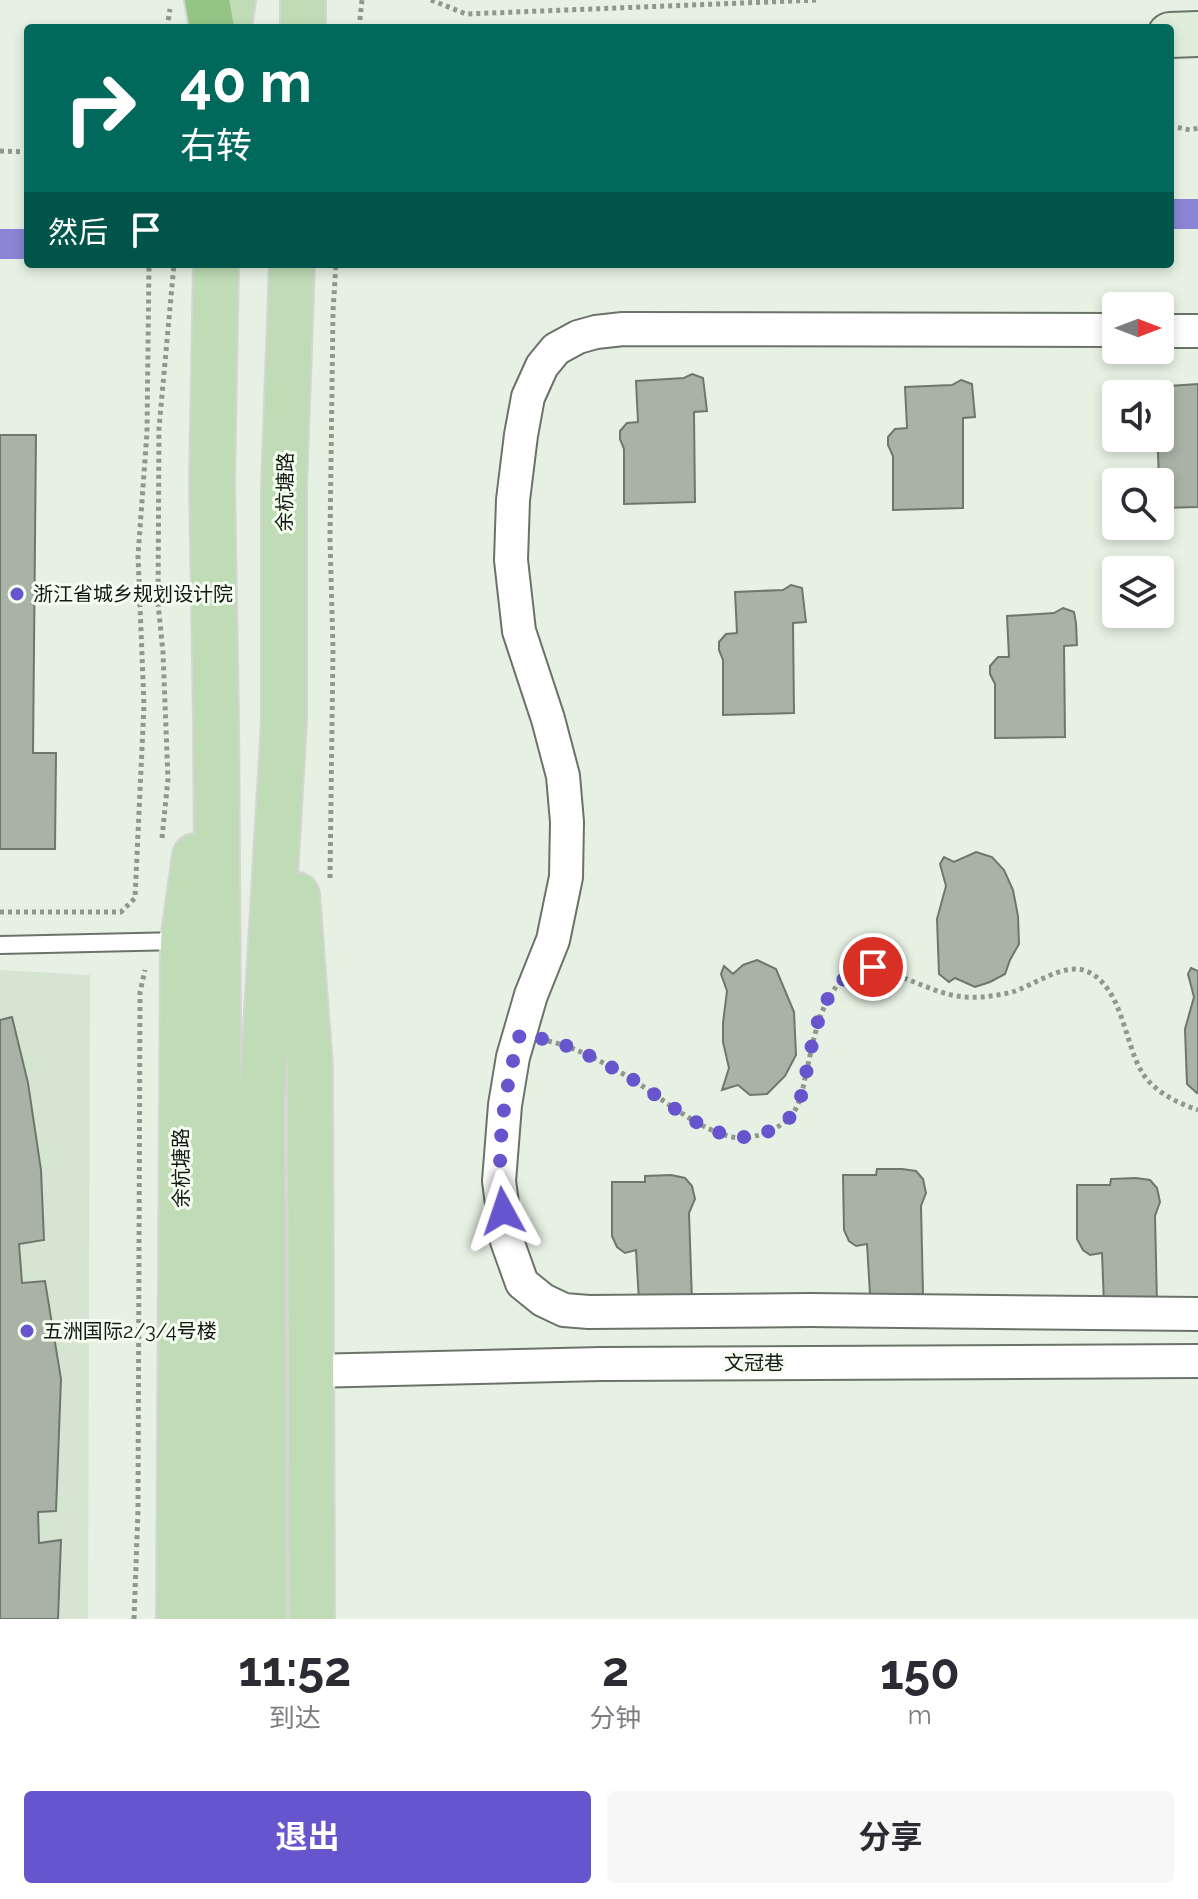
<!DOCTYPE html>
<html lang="zh">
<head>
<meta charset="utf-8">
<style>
	:root { --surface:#fff; --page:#f7f7f7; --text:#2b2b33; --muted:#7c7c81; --accent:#6755ce }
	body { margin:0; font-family:Raleway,"Noto Sans SC",sans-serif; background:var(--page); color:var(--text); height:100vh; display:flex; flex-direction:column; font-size:30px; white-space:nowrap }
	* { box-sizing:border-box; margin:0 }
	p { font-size:26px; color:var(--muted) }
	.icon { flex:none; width:44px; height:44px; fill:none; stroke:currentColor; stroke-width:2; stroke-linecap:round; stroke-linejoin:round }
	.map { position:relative; height:1619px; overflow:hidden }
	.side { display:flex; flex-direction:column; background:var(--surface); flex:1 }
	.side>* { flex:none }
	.hud { position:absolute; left:24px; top:24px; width:1150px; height:244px; border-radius:8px; box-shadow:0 4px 12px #0003; background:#00695c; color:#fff; overflow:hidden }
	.needle { width:52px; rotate:90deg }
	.tools { position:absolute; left:1102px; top:292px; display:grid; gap:16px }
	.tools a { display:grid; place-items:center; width:72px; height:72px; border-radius:8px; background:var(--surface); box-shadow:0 4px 12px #0003; font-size:40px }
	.pin { position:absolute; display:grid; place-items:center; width:68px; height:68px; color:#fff; margin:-34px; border:4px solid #fff; border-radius:50%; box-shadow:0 2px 8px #0007 }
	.me { position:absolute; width:88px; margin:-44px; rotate:355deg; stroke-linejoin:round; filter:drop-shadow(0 0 6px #0008) }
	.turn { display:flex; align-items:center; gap:28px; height:168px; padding:0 24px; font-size:36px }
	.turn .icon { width:104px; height:104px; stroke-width:2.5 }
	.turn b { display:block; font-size:56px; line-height:68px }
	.then { display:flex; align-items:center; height:76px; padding:0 24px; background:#0003; gap:16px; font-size:30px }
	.eta { display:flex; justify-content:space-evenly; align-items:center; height:136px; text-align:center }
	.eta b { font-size:48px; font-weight:700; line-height:56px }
	.button { display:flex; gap:16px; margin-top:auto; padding:16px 24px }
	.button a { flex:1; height:92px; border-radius:8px; background:var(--accent); color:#fff; font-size:32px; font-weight:700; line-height:92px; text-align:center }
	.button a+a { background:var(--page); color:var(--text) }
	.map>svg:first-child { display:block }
	.built { fill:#d6e5d1 }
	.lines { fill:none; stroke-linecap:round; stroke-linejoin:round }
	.canal { stroke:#8a85d5; stroke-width:30 }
	.building { fill:#a8b2a5; stroke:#6e776b; stroke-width:2 }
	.lane-casing { stroke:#6a7367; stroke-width:20 }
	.street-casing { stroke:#6a7367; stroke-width:36 }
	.secondary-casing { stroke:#6a7367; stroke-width:48 }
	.primary-casing { stroke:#d5d5d5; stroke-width:48 }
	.highway-casing { stroke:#d5d5d5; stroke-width:48 }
	.path { stroke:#90988d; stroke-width:5; stroke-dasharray:4 4; stroke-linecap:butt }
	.lane { stroke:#fff; stroke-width:16 }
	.street { stroke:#fff; stroke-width:32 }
	.secondary { stroke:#dfeeda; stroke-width:44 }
	.primary { stroke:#bfdcb6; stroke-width:44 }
	.highway { stroke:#94c585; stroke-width:44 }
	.route { stroke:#6755ce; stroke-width:14; stroke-dasharray:0 25.2 }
	.poi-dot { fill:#6755ce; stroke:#f4fef0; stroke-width:3 }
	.labels { text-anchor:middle; stroke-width:6; stroke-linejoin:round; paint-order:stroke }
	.street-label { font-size:20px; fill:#141813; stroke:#f4fef0 }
	.poi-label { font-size:20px; fill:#141813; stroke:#f4fef0; text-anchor:start }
</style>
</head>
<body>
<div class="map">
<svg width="1198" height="1619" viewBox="0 0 1198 1619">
	<rect width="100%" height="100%" fill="#e6f1e3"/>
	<!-- built -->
	<path class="built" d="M0 970 90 975 88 1619H0Z"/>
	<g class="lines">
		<!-- canal -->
		<path class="canal" d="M1170 214H1198
			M0 244H28"/>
	</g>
	<!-- building -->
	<path class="building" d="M692 374 703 378 707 411 694 412 695 502 624 504V449L620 439V431L627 423 638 422 636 381 684 378Z
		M961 380 972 384 975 417 963 418V508L893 510V456L888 445V437L895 429 907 428 905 387 952 385Z
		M1198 384V507L1160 508 1158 453 1154 443V438H1160L1161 427 1172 426 1170 386Z
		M0 435H36L33 753H56L55 849H0Z
		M791 585 802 588 806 622 793 623 794 713 723 715V660L719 650V642L726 634 737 633 735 592 783 590Z
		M1063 608 1074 612 1076 623 1077 645 1064 646 1065 737 995 738V684L990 674V666L998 657H1009L1007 616 1054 613Z
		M976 852 992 857 1004 870 1013 890 1018 916 1019 944 1010 960 1005 974 990 982 975 987 955 978 949 982 939 974 937 919 946 886 940 864 944 857 954 862Z
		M757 960 776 969 794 1012 796 1055 785 1076 767 1094 750 1095 738 1085 722 1090 729 1068 723 1042V1023L727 991 721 974 724 966 733 974 743 965Z
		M1191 968 1198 971V1092L1197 1093 1187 1084 1185 1029 1194 997 1188 974Z
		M12 1017 28 1083 41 1170 44 1240 19 1244 22 1283 45 1281 61 1379 56 1511 38 1512 39 1543 61 1540 58 1619H0V1020Z
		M877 1169H902L916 1171 923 1179 926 1193 921 1206 923 1294H870L867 1244 856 1246 849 1241 844 1230 843 1175H876Z
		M671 1175 685 1178 692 1186 695 1199 689 1213 692 1301H639L636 1250 625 1253 617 1247 612 1236V1182H645V1176Z
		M1136 1178 1150 1180 1157 1188 1160 1202 1155 1216 1157 1304H1104L1102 1253 1090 1255 1083 1250 1077 1239V1185H1110L1111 1179Z"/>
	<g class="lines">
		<!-- lane casing -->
		<g class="lane-casing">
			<path id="lane" d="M0 945 181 941"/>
		</g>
		<!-- street casing -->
		<g class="street-casing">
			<path id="street" d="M1116 330 623 329 596 332 578 337 556 349 542 366 528 397 521 435 513 500 511 560 519 631 548 719 563 776 567 822 566 877 553 940 531 995 513 1057 505 1105 499 1181 507 1241 522 1283 543 1300 564 1310 589 1312 809 1310 1198 1314
				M1160 331H1198
				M310 1371 601 1364 1198 1361"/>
		</g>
		<!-- secondary casing -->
		<g class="secondary-casing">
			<path id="secondary" d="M1170 35 1198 34"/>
		</g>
		<!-- primary casing -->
		<g class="primary-casing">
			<path id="primary" d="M303 0V28
				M229 28 233 0
				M216 264 212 482 216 719 222 1619
				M297 895 310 1067 312 1619
				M179 1619 183 941 195 856
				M264 1619 262 1098 284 721V487L292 264"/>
		</g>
		<!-- highway casing -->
		<g class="highway-casing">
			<path id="highway" d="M207 0 212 28"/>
		</g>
		<!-- path -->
		<path class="path" d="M431 0 466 14 818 0
			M167 28 170 9
			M359 28 362 0
			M1170 126 1190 130 1198 128
			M0 151 28 152
			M162 838 168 779 163 653 158 603 159 428 174 264
			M330 878 333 649 330 539 333 311 336 264
			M0 912H121L135 898 144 705 138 556 147 432 149 264
			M548 1041C575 1047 601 1061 625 1075 658 1094 703 1136 741 1138 758 1138 785 1127 794 1112 800 1102 803 1089 805 1078 813 1045 817 1008 840 982 847 974 860 967 872 967 881 968 892 973 901 977 921 984 942 995 964 997 980 998 996 996 1012 992 1033 986 1064 962 1086 971 1123 986 1124 1044 1143 1074 1156 1093 1178 1103 1198 1110
			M134 1619 138 1511 140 992 145 970"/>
		<!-- lane -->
		<use href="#lane" class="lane"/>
		<!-- street -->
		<use href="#street" class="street"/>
		<!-- secondary -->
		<use href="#secondary" class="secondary"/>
		<!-- primary -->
		<use href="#primary" class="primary"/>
		<!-- highway -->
		<use href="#highway" class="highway"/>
	</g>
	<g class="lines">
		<!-- route -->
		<path class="route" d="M503 1211C495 1153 504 1090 520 1034 535 1038 553 1040 567 1046 586 1053 605 1064 622 1073 664 1096 719 1156 769 1131 777 1126 788 1121 794 1113 800 1104 803 1089 805 1078 815 1035 819 975 873 967"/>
	</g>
	<!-- markers -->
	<g class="poi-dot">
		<circle cx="17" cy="594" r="8"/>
		<circle cx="27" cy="1331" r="8"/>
	</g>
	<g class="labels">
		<!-- street labels -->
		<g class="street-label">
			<text transform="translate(285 492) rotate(-89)" y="7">余杭塘路</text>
			<text transform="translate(181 1168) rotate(-90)" y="7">余杭塘路</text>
			<text x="754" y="1370">文冠巷</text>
		</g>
		<!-- poi labels -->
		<g class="poi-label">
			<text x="33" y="601">浙江省城乡规划设计院</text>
			<text x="43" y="1338">五洲国际2/3/4号楼</text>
		</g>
	</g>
</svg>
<div class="tools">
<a><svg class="needle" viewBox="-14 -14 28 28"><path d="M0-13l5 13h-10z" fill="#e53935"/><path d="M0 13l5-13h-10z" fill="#7c7c81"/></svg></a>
<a><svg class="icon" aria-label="sound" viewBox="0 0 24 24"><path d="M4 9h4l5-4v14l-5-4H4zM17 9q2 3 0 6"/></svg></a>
<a><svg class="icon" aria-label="search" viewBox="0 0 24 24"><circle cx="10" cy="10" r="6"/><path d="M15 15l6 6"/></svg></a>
<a><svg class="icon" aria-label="layers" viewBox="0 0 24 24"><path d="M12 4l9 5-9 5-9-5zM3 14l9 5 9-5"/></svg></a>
</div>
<div class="pin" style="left:873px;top:967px;background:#d93025"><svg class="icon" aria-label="arrive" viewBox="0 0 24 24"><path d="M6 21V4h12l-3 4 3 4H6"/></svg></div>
<svg class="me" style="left:503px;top:1211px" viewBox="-20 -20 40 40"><path d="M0-17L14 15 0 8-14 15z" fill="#6755ce" stroke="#fff" stroke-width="4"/></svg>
<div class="hud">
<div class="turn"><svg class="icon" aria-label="right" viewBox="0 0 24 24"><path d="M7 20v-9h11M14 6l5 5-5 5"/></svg><div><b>40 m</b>右转</div></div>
<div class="then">然后<svg class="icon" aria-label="arrive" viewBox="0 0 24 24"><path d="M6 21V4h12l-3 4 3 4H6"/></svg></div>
</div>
</div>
<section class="side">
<div class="eta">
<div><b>11:52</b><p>到达</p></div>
<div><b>2</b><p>分钟</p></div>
<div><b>150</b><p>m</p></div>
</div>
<div class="button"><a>退出</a><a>分享</a></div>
</section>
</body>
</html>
